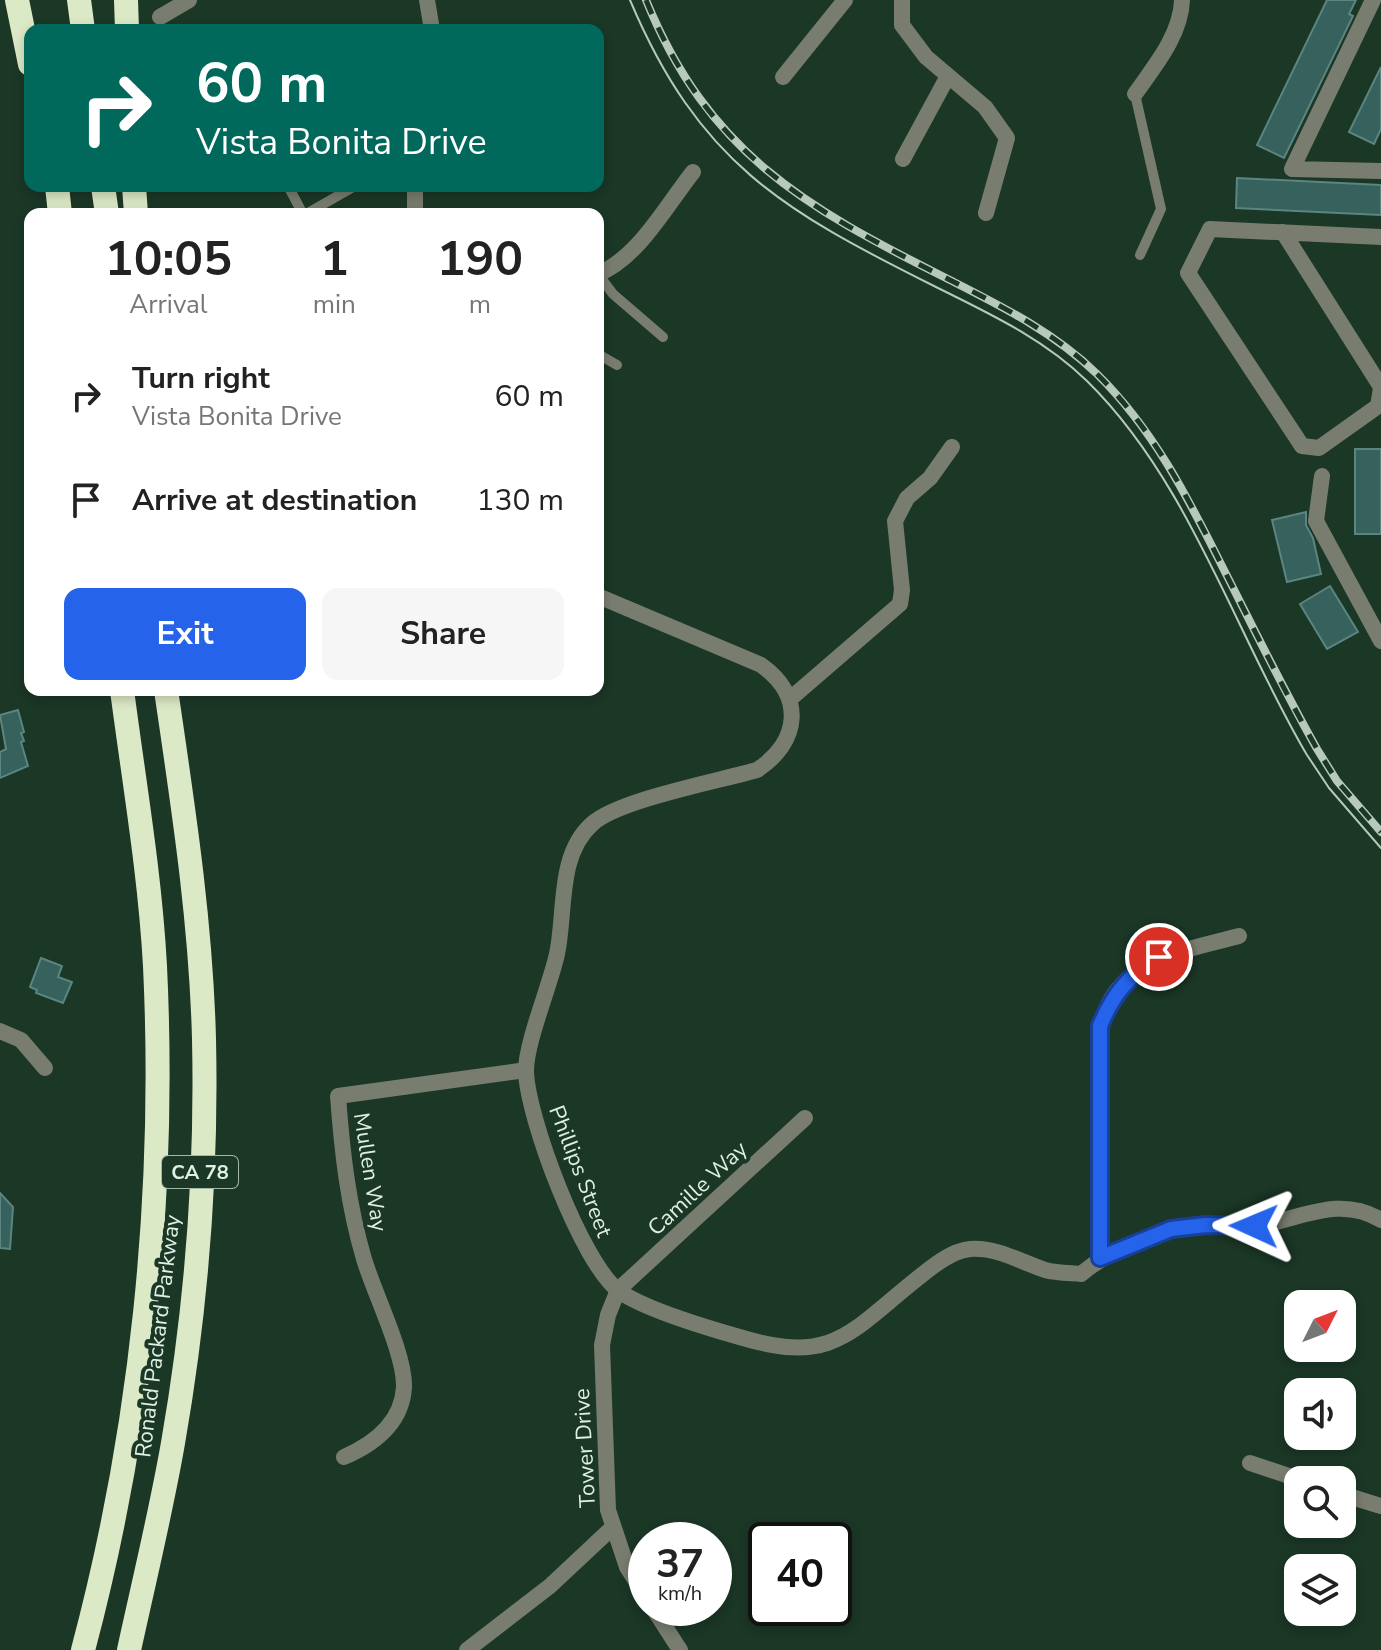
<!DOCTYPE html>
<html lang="en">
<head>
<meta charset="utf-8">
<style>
	:root { --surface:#fff; --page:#f6f6f6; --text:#222; --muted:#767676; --accent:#2563eb }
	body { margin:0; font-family:"Nunito Sans",sans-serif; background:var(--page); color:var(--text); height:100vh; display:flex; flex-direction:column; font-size:30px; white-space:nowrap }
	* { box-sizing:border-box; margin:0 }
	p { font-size:26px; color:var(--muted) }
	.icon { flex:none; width:44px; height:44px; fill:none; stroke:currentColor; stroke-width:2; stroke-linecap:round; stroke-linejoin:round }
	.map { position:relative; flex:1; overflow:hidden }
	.panel { position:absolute; left:24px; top:208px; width:580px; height:488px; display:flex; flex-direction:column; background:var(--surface); border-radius:16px; box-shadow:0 4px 12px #0003 }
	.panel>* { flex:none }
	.top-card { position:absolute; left:24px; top:24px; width:580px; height:168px; border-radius:16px; box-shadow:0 4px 12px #0003; background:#00695c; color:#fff; overflow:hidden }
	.needle { width:52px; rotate:48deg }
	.buttons { position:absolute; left:1284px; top:1290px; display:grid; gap:16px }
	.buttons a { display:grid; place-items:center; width:72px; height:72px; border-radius:16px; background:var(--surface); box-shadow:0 4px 12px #0003; font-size:40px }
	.speed { position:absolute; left:628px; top:1522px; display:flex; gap:16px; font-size:40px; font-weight:700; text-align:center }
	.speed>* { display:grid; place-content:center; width:104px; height:104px; border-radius:50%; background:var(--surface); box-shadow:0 4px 12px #0003; line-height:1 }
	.speed small { font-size:20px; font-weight:400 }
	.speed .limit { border:4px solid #111; border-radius:12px; background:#fff; color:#111 }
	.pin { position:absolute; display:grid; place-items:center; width:68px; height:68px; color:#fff; margin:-34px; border:4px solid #fff; border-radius:50%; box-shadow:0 2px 8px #0007 }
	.me { position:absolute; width:88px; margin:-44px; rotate:271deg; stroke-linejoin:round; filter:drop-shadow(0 0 6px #0008) }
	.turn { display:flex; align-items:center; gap:28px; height:168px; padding:0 40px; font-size:36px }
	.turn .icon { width:104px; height:104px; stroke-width:2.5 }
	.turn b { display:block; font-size:56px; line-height:68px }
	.eta { display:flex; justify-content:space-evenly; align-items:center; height:136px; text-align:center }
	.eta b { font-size:48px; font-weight:700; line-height:56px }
	.cta { display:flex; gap:16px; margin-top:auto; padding:16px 40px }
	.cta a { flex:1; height:92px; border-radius:16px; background:var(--accent); color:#fff; font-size:32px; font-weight:700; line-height:92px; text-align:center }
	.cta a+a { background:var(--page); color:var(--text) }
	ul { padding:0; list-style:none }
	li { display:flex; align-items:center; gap:24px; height:104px; padding:0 40px }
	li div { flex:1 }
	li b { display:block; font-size:30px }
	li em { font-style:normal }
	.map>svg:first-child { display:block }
	.building { fill:#37615c; stroke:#5a8580; stroke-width:2 }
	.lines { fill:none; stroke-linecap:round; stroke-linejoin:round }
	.service { stroke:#787d6f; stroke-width:10 }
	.minor { stroke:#787d6f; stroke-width:16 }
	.tertiary { stroke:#787d6f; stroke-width:16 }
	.motorway { stroke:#dce9c6; stroke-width:24 }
	.tram { stroke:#b6c9bc; stroke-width:2 }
	.rail-casing { stroke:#b6c9bc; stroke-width:8 }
	.rail { stroke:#1b3726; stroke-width:5; stroke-dasharray:15; stroke-linecap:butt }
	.route-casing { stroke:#184099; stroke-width:20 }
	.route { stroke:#2563eb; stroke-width:14 }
	.labels { text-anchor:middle; stroke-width:8; stroke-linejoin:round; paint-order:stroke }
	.shield { fill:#1b3726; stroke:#a4b8aa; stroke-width:2 }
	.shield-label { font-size:20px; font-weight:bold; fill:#deefe3 }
	.street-label { font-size:22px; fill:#deefe3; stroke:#1b3726 }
</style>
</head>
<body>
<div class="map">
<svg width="1381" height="1650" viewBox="0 0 1381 1650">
	<rect width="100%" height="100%" fill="#1b3726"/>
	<!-- building -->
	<path class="building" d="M1327 0H1356L1349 14 1353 16 1284 158 1257 145Z
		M1381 67V129L1374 144 1349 132Z
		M1237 178 1381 185V215L1236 208Z
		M1355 449H1381V534H1355Z
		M1306 512V525L1313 538 1321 574 1287 582 1272 520Z
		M1330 586 1358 632 1327 649 1300 604Z
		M18 710 24 732 21 733 24 741 21 742 28 766 0 778V752L6 749 0 715Z
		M41 958 62 966 58 977 72 982 63 1003 36 993 37 990 30 987Z
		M0 1193 13 1207 10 1249 0 1248Z"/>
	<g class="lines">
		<!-- service -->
		<path class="service" d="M1135 94 1161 209 1140 255
			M288 186 303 214
			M306 214 355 186
			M598 274 613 294 663 337
			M598 354 617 365"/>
		<!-- minor -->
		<path class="minor" d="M902 0V25L926 57 985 107 1007 138 986 213
			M1373 0 1292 169 1381 171
			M160 17 189 0
			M783 77 845 0
			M1135 94C1154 67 1181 35 1182 0
			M903 159 948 76
			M1283 232 1381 387
			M1381 237 1210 229 1188 273 1302 446 1319 448 1378 406 1381 388
			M598 274C639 257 666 206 693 172
			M1322 476 1316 521 1381 641
			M790 699 900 604 902 590 895 521 907 498 930 478 952 447
			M0 1031 21 1040 45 1068
			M1100 1258 1099 1038C1107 961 1179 952 1239 936
			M344 1457C374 1444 402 1423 404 1387 405 1354 374 1293 364 1259 348 1205 342 1151 338 1096L526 1070
			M1250 1463 1301 1480
			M1342 1494 1381 1506
			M646 1597 627 1567 608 1510 602 1345 608 1315 618 1290 805 1118
			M653 1608 680 1650
			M467 1650 550 1586 612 1528"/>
		<!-- tertiary -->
		<path class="tertiary" d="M427 0 432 30
			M415 186V214
			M598 596 761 665C805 696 800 742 757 770 719 781 618 800 592 824 557 855 566 912 557 954 550 986 526 1042 526 1071 527 1117 582 1264 619 1291 644 1309 711 1329 743 1338 834 1365 851 1331 918 1278 933 1266 951 1251 970 1249 997 1247 1021 1262 1045 1270 1056 1273 1070 1273 1081 1274 1112 1248 1165 1227 1206 1225 1222 1225 1239 1228 1256 1226 1299 1220 1339 1194 1381 1220"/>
		<!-- motorway -->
		<path class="motorway" d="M17 0 30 64
			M79 0 83 30
			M126 0 127 30
			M57 186 60 214
			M103 186 107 214
			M134 186 136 214
			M83 1650C142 1429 166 1195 155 966 150 874 134 782 122 690
			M129 1650C144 1581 161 1512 173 1443 196 1311 207 1172 204 1039 201 921 183 806 166 690"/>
		<!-- tram -->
		<path class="tram" d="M630 0C699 163 782 210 934 286 988 313 1043 338 1087 381 1189 481 1235 633 1307 755L1329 788 1381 848"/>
		<!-- rail casing -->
		<g class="rail-casing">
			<path id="rail" d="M646 0C708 152 803 206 944 277 997 304 1053 331 1097 374 1153 429 1187 496 1222 566 1253 627 1283 689 1317 749L1337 781 1381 832"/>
		</g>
		<!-- rail -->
		<use href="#rail" class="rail"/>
	</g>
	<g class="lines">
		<!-- route casing -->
		<g class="route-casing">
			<path id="route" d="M1159 957C1129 975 1113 994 1100 1026V1258L1171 1229 1206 1225 1254 1226"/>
		</g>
		<!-- route -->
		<use href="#route" class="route"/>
	</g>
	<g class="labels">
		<!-- shield labels -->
		<rect class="shield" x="162" y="1156" width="76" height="32" rx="6"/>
		<g class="shield-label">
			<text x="200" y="1179">CA 78</text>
		</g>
		<!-- street labels -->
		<g class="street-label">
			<text transform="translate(581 1171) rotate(69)" y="8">Phillips Street</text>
			<text transform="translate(371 1172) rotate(81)" y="8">Mullen Way</text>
			<text transform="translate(697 1188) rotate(-43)" y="8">Camille Way</text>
			<text transform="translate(157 1336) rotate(-83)" y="8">Ronald Packard Parkway</text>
			<text transform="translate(584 1448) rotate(-93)" y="8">Tower Drive</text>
		</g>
	</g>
</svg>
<div class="buttons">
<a><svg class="needle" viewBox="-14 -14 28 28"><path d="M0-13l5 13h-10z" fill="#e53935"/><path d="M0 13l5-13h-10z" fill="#767676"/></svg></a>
<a><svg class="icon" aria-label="sound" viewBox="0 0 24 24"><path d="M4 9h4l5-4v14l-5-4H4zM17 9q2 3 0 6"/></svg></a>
<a><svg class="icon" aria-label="search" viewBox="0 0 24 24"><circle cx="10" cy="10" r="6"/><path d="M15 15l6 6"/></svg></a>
<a><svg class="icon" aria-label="layers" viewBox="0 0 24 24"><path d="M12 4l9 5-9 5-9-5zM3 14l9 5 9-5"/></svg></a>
</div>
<div class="speed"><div>37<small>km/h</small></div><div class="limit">40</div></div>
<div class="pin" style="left:1159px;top:957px;background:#d93025"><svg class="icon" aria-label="arrive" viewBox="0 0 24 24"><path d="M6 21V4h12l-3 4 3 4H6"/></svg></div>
<svg class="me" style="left:1254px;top:1226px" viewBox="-20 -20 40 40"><path d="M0-17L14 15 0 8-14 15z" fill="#2563eb" stroke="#fff" stroke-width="4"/></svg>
<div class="top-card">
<div class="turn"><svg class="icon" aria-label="right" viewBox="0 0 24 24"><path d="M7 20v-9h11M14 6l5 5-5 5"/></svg><div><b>60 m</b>Vista Bonita Drive</div></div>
</div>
<section class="panel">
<div class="eta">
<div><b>10:05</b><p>Arrival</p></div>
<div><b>1</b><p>min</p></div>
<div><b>190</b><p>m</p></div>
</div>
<ul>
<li><svg class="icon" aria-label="right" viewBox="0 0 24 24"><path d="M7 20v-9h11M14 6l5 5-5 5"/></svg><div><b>Turn right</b><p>Vista Bonita Drive</p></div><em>60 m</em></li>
<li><svg class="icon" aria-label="arrive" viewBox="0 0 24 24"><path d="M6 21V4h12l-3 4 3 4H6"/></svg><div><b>Arrive at destination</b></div><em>130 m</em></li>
</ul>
<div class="cta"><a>Exit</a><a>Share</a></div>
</section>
</div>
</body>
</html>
